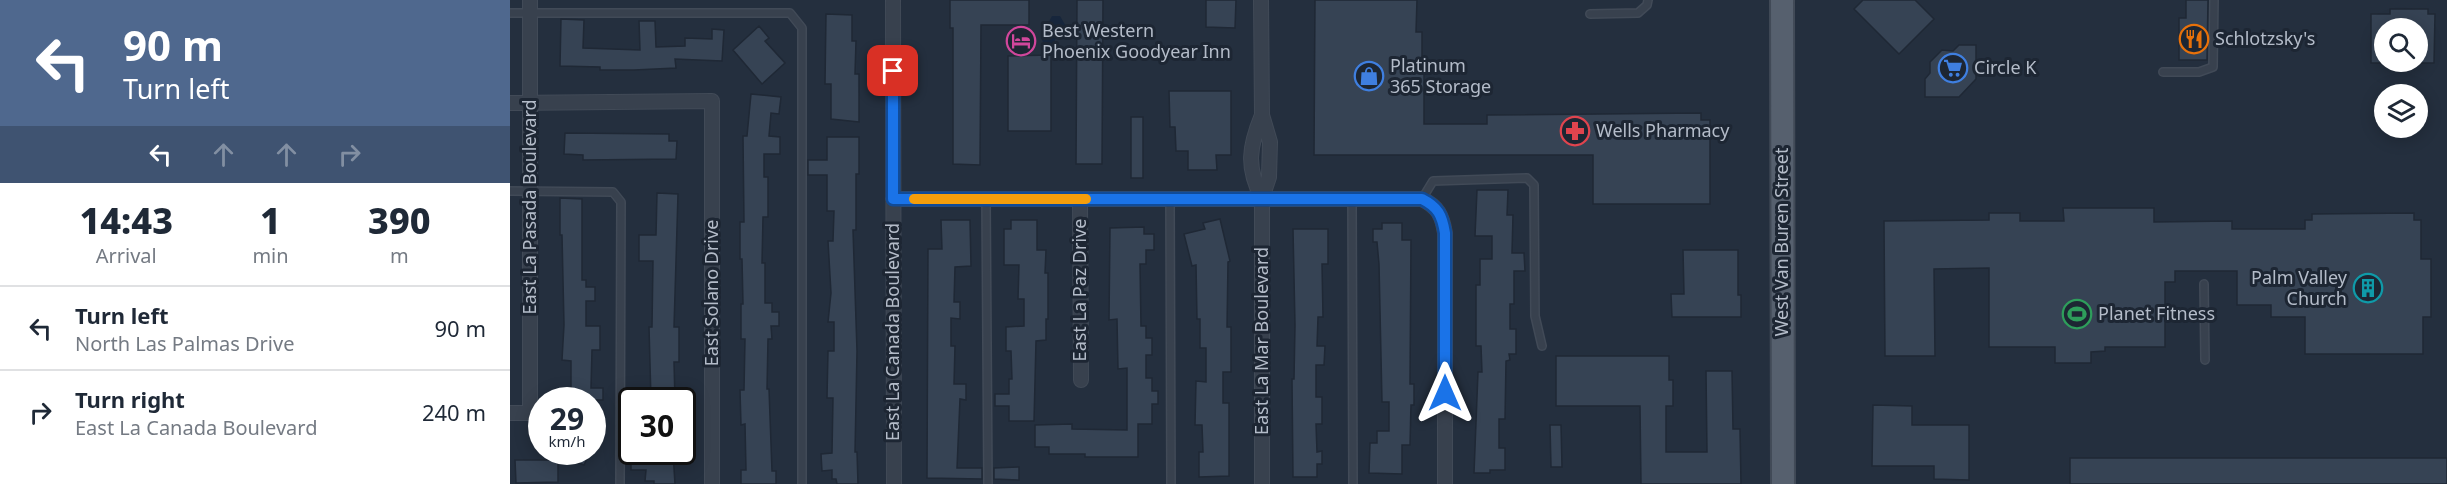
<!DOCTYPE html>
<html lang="en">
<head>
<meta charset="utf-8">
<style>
	:root { --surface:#fff; --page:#f2f2f3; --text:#1f2937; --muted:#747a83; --line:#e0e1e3 }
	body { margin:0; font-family:"Noto Sans",sans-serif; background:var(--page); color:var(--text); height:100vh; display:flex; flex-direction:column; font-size:22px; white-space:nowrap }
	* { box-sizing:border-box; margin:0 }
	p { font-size:20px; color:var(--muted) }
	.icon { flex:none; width:33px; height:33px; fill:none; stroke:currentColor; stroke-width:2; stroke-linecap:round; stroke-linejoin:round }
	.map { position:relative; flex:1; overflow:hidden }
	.panel { display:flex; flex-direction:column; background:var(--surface); width:510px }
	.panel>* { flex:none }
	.banner { background:#4f688e; color:#fff; overflow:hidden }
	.controls { position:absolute; left:1864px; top:18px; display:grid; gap:12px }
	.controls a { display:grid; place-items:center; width:54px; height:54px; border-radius:50%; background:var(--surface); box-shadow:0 3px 15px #0003; font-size:30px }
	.speed { position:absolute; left:18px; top:387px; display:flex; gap:12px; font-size:30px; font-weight:700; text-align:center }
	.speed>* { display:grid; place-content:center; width:78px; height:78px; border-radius:50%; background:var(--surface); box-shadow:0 3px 15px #0003; line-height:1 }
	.speed small { font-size:15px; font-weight:400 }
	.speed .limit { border:3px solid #111; border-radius:9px; background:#fff; color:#111 }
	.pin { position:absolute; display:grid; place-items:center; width:51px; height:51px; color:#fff; margin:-26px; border-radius:12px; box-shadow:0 3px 9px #0006 }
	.me { position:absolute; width:66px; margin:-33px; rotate:0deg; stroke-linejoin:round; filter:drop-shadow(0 0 4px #0008) }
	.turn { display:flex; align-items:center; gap:21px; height:126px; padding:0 24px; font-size:27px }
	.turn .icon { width:78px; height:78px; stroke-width:2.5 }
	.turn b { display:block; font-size:42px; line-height:51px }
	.lanes { display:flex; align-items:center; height:57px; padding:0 24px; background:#0003; justify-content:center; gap:30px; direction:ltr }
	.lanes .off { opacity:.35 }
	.eta { display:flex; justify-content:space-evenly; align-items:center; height:102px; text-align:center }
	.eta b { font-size:36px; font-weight:800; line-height:42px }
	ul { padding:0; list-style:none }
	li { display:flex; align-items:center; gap:18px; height:84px; padding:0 24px; border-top:2px solid var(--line) }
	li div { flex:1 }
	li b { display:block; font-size:22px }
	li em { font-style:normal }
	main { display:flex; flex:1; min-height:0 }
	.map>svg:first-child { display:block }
	.water { fill:#17263c }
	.building { fill:#364354; stroke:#1f2835; stroke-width:1.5 }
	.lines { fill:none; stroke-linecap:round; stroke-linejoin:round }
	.lane-casing { stroke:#414a57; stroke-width:10 }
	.street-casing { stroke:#414a57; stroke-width:16 }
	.primary-casing { stroke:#414a57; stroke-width:26 }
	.lane { stroke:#38414e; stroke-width:7 }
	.street { stroke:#38414e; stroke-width:14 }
	.primary { stroke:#56606e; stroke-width:22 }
	.route-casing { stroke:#114b97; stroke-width:15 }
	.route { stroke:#1a73e8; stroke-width:10 }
	.slow { stroke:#f59e0b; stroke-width:10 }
	.labels { text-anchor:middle; stroke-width:6; stroke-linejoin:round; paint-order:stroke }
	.poi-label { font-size:18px; fill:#b4bcc9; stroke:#1d2633; text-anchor:start }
	.street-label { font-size:18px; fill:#b4bcc9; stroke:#1d2633 }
</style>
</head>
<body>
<main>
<section class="panel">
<div class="banner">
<div class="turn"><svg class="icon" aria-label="left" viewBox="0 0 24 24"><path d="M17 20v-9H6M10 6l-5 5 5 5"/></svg><div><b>90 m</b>Turn left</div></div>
<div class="lanes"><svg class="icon" aria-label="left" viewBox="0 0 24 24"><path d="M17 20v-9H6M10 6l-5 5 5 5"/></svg><svg class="icon off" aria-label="ahead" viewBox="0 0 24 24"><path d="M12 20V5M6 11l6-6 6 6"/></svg><svg class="icon off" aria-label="ahead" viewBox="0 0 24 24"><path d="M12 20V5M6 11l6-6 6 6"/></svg><svg class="icon off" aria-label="right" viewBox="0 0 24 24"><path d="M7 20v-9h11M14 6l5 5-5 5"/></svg></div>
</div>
<div class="eta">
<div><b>14:43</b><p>Arrival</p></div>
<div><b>1</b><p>min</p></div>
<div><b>390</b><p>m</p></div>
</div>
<ul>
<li><svg class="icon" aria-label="left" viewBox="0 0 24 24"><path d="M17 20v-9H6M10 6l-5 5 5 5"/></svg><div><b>Turn left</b><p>North Las Palmas Drive</p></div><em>90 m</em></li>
<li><svg class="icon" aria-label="right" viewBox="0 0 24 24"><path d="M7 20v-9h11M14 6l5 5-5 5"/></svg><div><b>Turn right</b><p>East La Canada Boulevard</p></div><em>240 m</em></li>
</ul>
</section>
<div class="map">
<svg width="1937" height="484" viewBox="0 0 1937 484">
	<rect width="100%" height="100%" fill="#242f3e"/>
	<!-- water -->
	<path class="water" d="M542 16H550L557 28 555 32H549L543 44 533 42 531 37Z"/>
	<!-- building -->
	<path class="building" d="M440 0H519V25H471L470 165 443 164V28H440Z
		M567 0H593L592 164H566Z
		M696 0H726L725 28 696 27Z
		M805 0H907L906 32H912V58L914 59V124H977V115L1191 113V120H1200V204H1083V155H804Z
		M1353 0H1405L1424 19 1389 54 1344 9Z
		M1676 0H1698L1697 60H1669V18H1676Z
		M1880 9H1918V14H1925L1924 63H1908V28H1875V63H1861V14H1880Z
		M316 14 342 15V41H346L345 74H349V122L321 119V84H315Z
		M51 19 74 20 73 48 130 50 129 21H145L146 47 175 46V38L202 39V29L214 30 212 61 165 59 166 68 124 70H90V67L50 66Z
		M249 26 259 38 255 41 275 63 252 84 223 50Z
		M1449 45H1466V79L1449 97H1415V79L1420 73V62L1432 50 1443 51Z
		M541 55V131H498V56Z
		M659 91H721V155H706L707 170H678V151H666L665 127H660Z
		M241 94 271 97 269 114 261 113 259 136 270 137V154H254V177H258V217H253L252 263H255V303H262V312H269V326H261L262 339H258L257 389H259L262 471H266V484H231V470H236L235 424 231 425 230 390H234L235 339H231V304H233L232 259H230V222H234L233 136H237Z
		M621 117H633V178H621Z
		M55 133 159 134V141H167L166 159 73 160V155L54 154Z
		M317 137H349V174H346V230H343L347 351 345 452H347L348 484H327L326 479H322V470L312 471 311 454 322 453 323 398H317L318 351H324V322H318L321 293 318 241H323L324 211H317V175H298V160H317Z
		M967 190H998L997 215H1003L1002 253H1014L1015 271H1004V304H1000V329H1006V354H999L1000 360 996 361 995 419H989V448H995V470H980V473H964L968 372H972L971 346H966V285H970V259H982V236H965Z
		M147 193 168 194 164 327H169V362H164L165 400H141L139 327H142L143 261H129V235H146Z
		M50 198 72 199V280H76V287H85V301H76V326H90V350H82L81 388H93V400H61V361L52 360 54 325 52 235H50Z
		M1553 208H1644V222L1722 221V229H1795V220H1802V214L1904 213V220H1911V259H1921V317H1913V354H1795V317H1761V305H1727V271H1665V282H1655V347H1595V351L1581 352V363H1545V347H1479V268L1424 269 1425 356H1375L1374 221 1479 220V213H1510V221H1554Z
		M710 219 720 261 718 262 717 327H721V372H713V403H719V476L689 477V452H693L692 425H685L686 381 696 382V348H690V319H687L686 265 682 266 674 234 695 229 693 223Z
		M431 220H460L461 266 445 267 444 302H450V319L441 318V346H445L444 384H456V400L450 399 447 468H472V479L417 478 418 249H432Z
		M501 220H527V250H536L535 273H538V319H536V340L526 341 524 421H499V406H485V394H499V379H502L501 351H496V327L514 326V299H508L509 265H494V229H501Z
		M872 223H892V240H901L900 384H904V405H901L900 445H892V474L859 473 860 443H867V431H879V402H872L869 264 867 242H863V229H872Z
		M634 227V234H644V250H636V264H630L631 326H636V338H642V355H636V378H642V391H648V404H642V424H628V457H575V454H539V447H525V425L562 424V429L617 430V368L608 369 607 319 599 320 600 228Z
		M783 229H818V264H812L813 317H808L807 346H815L814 365H806V397H812V424H806L807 452 812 451V464H807V477H783L782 379H784L785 325Z
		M1173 250H1228V295H1231V317H1162L1161 294H1174Z
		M1046 356H1159V380H1163V406H1156V452H1197L1196 371H1222L1223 429H1230L1231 484H1131L1130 406H1046Z
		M1363 405 1402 406V425H1459V480L1424 479V466H1362Z
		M1040 425H1051L1052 467H1041Z
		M41 452H80L74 465Z
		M135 452H163L165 484H144V481H135L136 470H121V458H135Z
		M1560 458H1937V484H1560Z
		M5 460H48V482L6 483Z
		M509 467V480L484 479V468Z"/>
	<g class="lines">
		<!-- lane casing -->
		<g class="lane-casing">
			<path id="lane" d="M0 13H280L292 28V484
				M1080 14 1128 13 1137 5 1138 0
				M1653 72H1689L1703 67 1704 0
				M0 191 103 192 111 202 110 484
				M660 199 661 484
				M842 199 843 484
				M912 199 923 181 1017 178 1024 185 1025 316 1032 346
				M476 200 478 484
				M1694 284 1695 360"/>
		</g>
		<!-- street casing -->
		<g class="street-casing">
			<path id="street" d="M383 0 384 484
				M751 0 752 115 760 142 759 177 752 198V484
				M0 103 202 101V484
				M752 198C736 167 739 147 752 115
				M383 199H912C928 207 932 215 935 233V484
				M570 199 571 380
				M0 413H20V0"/>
		</g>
		<!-- primary casing -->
		<g class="primary-casing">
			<path id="primary" d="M1272 0 1273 484"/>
		</g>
		<!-- lane -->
		<use href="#lane" class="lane"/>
		<!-- street -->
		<use href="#street" class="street"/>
		<!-- primary -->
		<use href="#primary" class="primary"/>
	</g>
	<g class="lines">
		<!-- route casing -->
		<g class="route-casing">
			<path id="route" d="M383 71V199H912C928 207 932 215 935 233V393"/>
		</g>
		<!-- route -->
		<use href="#route" class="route"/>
		<!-- slow -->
		<path class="slow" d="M404 199H576"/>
	</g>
	<!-- icons -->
	<defs>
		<g id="restaurant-ring" transform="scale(1.5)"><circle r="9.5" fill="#1d2633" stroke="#e8710a" stroke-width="1.5"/><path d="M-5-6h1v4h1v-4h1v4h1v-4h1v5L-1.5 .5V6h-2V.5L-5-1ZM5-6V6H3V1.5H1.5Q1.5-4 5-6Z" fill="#e8710a"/></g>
		<g id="hotel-ring" transform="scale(1.5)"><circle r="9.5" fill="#1d2633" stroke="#d1479c" stroke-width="1.5"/><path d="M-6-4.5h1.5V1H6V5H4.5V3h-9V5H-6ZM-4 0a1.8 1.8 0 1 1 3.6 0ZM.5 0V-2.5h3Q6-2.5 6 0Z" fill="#d1479c"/></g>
		<g id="supermarket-ring" transform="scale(1.5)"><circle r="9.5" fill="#1d2633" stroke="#3f7fe0" stroke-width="1.5"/><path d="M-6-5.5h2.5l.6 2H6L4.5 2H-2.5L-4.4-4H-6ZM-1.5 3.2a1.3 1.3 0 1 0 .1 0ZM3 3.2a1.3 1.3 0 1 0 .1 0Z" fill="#3f7fe0"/></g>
		<g id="shop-ring" transform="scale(1.5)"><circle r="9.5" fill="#1d2633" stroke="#3f7fe0" stroke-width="1.5"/><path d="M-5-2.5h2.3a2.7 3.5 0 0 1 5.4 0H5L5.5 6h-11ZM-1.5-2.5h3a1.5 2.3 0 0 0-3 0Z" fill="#3f7fe0"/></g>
		<g id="pharmacy-ring" transform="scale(1.5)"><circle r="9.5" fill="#1d2633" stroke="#e0444e" stroke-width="1.5"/><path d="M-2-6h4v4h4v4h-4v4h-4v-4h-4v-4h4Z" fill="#e0444e"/></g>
		<g id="building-ring" transform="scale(1.5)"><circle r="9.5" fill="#1d2633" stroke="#0f9aa8" stroke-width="1.5"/><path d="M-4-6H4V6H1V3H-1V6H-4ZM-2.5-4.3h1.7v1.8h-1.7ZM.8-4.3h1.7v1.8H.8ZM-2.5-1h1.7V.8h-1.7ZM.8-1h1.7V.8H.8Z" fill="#0f9aa8"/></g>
		<g id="stadium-ring" transform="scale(1.5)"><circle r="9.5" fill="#1d2633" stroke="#2e9e5b" stroke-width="1.5"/><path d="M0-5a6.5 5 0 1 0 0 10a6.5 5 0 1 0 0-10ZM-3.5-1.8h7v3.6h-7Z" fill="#2e9e5b"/></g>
	</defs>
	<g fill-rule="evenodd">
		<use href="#restaurant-ring" x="1684" y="39"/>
		<use href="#hotel-ring" x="511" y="41"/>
		<use href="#supermarket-ring" x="1443" y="68"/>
		<use href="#shop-ring" x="859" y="76"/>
		<use href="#pharmacy-ring" x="1065" y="131"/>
		<use href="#building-ring" x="1858" y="288"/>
		<use href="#stadium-ring" x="1567" y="314"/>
	</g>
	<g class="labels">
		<!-- poi labels -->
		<g class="poi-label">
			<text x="532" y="37">Best Western<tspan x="532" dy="21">Phoenix Goodyear Inn</tspan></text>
			<text x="1705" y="45">Schlotzsky's</text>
			<text x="880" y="72">Platinum<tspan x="880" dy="21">365 Storage</tspan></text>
			<text x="1464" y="74">Circle K</text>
			<text x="1086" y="137">Wells Pharmacy</text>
			<text x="1837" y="284" text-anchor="end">Palm Valley<tspan x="1837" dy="21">Church</tspan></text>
			<text x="1588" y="320">Planet Fitness</text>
		</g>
		<!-- street labels -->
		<g class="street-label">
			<text transform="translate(20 207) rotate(-90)" y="6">East La Pasada Boulevard</text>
			<text transform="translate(1272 242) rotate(-90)" y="6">West Van Buren Street</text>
			<text transform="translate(570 290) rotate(-90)" y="6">East La Paz Drive</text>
			<text transform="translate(202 293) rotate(-90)" y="6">East Solano Drive</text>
			<text transform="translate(383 332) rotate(-90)" y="6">East La Canada Boulevard</text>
			<text transform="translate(752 341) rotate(-90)" y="6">East La Mar Boulevard</text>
		</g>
	</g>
</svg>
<div class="controls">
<a><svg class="icon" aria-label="search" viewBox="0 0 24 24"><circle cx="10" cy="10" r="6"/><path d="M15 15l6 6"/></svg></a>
<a><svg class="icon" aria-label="layers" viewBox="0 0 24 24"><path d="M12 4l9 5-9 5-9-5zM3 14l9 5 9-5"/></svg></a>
</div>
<div class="speed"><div>29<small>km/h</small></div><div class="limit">30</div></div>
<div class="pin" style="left:383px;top:71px;background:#d93025"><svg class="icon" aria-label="arrive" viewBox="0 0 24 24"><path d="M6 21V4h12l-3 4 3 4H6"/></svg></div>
<svg class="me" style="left:935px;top:393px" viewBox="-20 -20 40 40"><path d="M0-17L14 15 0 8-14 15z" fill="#1a73e8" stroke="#fff" stroke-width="4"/></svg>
</div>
</main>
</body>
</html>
